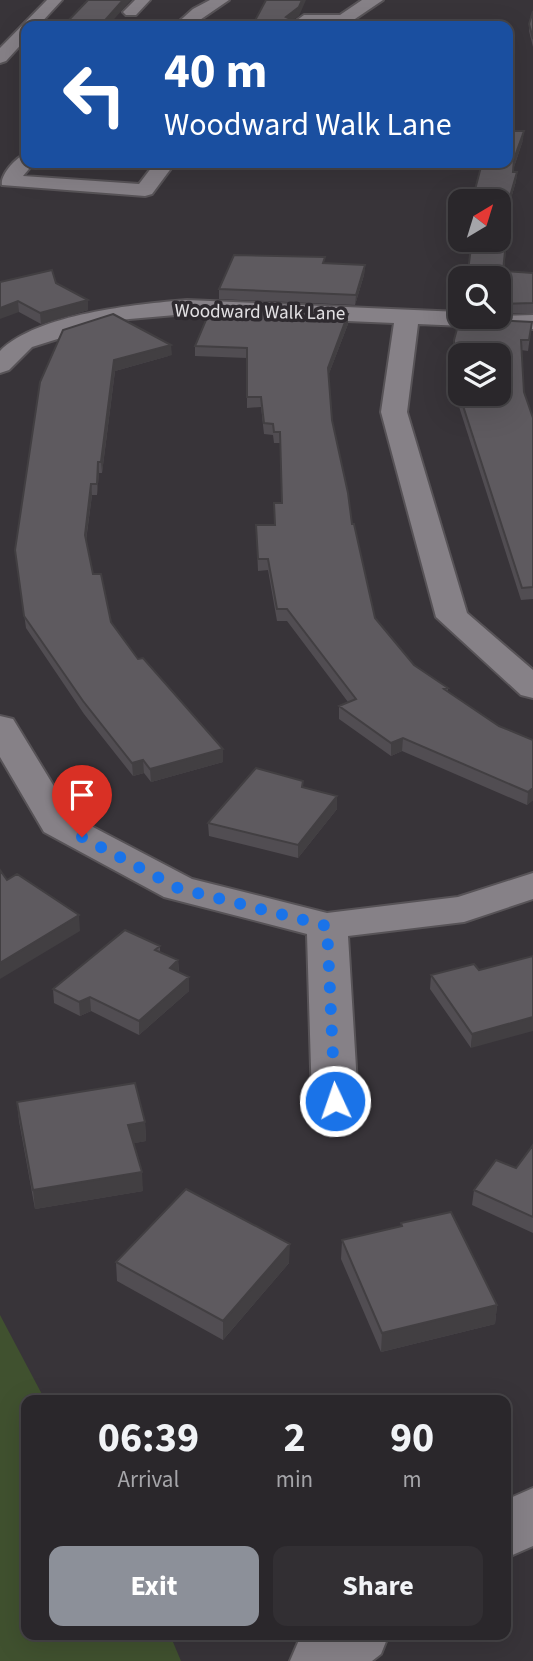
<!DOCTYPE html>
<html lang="en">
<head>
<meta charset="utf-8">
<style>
	:root { --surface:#2a272b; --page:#322f33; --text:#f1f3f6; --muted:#a5a5a9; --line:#464447; --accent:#8c9099 }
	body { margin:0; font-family:"Source Sans 3",sans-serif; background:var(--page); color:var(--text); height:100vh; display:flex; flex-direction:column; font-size:26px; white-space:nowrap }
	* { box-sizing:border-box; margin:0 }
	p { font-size:23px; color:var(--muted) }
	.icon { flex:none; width:38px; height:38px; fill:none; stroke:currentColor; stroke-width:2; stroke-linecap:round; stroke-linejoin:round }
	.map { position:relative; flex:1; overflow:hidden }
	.details { position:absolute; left:21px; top:1395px; width:490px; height:245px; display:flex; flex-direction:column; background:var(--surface); border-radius:14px; box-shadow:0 7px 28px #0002,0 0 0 2px var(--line) }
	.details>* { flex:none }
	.banner { position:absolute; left:21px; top:21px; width:492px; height:147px; border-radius:14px; box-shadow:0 7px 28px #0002,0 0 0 2px var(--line); background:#1a4fa0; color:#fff; overflow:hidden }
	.needle { width:46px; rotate:38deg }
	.fabs { position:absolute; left:448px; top:189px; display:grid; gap:14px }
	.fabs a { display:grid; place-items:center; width:63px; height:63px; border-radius:14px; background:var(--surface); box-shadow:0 7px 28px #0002,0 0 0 2px var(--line); font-size:35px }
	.pin { position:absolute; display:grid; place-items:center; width:60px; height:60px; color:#fff; margin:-72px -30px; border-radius:50% 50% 50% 0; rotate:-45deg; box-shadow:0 0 7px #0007 }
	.pin .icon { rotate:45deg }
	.me { position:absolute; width:77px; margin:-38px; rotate:357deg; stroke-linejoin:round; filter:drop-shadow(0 0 5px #0008) }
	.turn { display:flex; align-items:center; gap:24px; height:147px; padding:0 28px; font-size:32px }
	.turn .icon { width:91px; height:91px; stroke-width:2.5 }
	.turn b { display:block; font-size:49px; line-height:60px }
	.eta { display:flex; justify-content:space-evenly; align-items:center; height:119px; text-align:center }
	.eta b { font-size:42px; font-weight:700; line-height:49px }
	.primary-button { display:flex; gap:14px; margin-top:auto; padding:14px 28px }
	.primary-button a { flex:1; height:80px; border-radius:14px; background:var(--accent); color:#fff; font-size:28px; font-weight:700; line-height:80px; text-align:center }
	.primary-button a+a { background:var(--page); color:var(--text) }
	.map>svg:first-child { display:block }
	.green { fill:#40512f }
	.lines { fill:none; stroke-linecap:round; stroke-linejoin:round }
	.minor-casing { stroke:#575357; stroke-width:4 }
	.minor { fill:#868187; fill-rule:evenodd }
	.wall { fill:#514d52 }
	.shaded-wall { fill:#423f42 }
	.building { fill:#5e5a5f; stroke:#423f42; stroke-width:2; fill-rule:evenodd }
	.route { stroke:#1a73e8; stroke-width:12; stroke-dasharray:0 21.6 }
	.labels { text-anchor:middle; stroke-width:7; stroke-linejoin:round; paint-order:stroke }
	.far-street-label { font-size:19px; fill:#e3e1e4; stroke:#2e2a2f }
</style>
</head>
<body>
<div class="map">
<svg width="533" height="1661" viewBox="0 0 533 1661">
	<rect width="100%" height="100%" fill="#383439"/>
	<!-- green -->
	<path class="green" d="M0 1315 45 1400H26V1634L170 1635 181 1661H0Z"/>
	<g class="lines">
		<!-- minor casing -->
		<g class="minor-casing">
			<path id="minor" d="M47 0H62L38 26H26V39L6 61 0 63V48Z
				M135 0H150L136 15H126L123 12Z
				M210 0H229L191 26H174L193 9Z
				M362 0H383L349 23 289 26 304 15H340Z
				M26 154V163H34L23 176 139 184 155 163H175L152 194 145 196 2 185C0 175 16 157 26 154Z
				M187 300 460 312V317L533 315V329L418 324 407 412 467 613 533 670V698L521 695 436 617 381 412 394 323 187 314 118 320 32 347 9 370 0 373V351C37 314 136 304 187 300Z
				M0 716 13 719 72 816 192 879 327 913 458 897 533 873V899L464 922 348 936 358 1101 351 1113 335 1117 319 1113 312 1101 307 934 164 897 44 832 0 757Z
				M533 1488V1546L506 1558V1500Z
				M307 1634H389L381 1654 372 1661H290L299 1640Z"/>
		</g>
		<!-- minor -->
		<use href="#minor" class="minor"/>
	</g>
	<!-- wall -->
	<path class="wall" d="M533 11V47L529 31V24Z
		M523 140 514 167 513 172H517L516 181 510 202 504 271 533 273V313H499V278L472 240Z
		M325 263 365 265 364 275 355 305 219 299V289Z
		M0 282 56 283 88 310 41 324 19 312Z
		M532 322 528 351 521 350 524 392 533 418V599L521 600 453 388 454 340Z
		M348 324 328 376 332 420 352 524 375 618 414 665 448 688V692L499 726 533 740V800L527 805 402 751 391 756 339 719V706L348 702 287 621H277L268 570 258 571 256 525H275L282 503 280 443H274L273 435 264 434 261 407 247 408V358L195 356V346Z
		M172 355 115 371 102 473H99L97 495H92L86 541 93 574 111 622 138 659 223 762 151 782 144 773 133 776 84 714 26 628 15 550 40 382Z
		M303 781V787L337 796V809L298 858 209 836 208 823Z
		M160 946V952L178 960 179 972 189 977V991L139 1035 91 1011 80 1016 54 1003 53 989Z
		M479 970 471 1048 430 989 431 975Z
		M17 1102 145 1122 146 1141 134 1143 143 1191 35 1209 19 1121Z
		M533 1145V1233L472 1205 474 1190 516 1168Z
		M401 1223 497 1305 495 1324 381 1352 341 1259 342 1240 401 1226Z
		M116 1262 289 1263 223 1340 117 1281Z"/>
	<!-- shaded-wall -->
	<path class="shaded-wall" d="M123 0H131L108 26H100Z
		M302 0H306L299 16 293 20V26H290L286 17Z
		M524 131 523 140 514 167 512 180 514 159Z
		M517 172 516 181 510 202 511 193Z
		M365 265 364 275 355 305 356 295Z
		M88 300V310L41 324 40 313Z
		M18 301 19 312 0 319V308Z
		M348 314V324L327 379 328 368Z
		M171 345 172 355 115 371 102 473 101 462 114 360Z
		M98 462 99 473 97 495V484Z
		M91 484 92 495 85 546V535Z
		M403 738 402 751 391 756V743Z
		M223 749V762L151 782 150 769Z
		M143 760 144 773 133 776 132 763Z
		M533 788V800L527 805 528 792Z
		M337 796V809L298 858V845Z
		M79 915 80 931 0 979V963Z
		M178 960 179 974 170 968Z
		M189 977V991L139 1035V1021Z
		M90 997 91 1011 80 1016 79 1002Z
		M533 1017V1031L471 1048 472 1034Z
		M145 1122 146 1141 130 1144 128 1125Z
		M142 1172 143 1191 35 1209 33 1190Z
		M290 1244 289 1263 223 1340V1321Z
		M497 1305 495 1324 381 1352 382 1333Z"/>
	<!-- building -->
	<path class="building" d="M88 0H123L100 26H63Z
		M266 0H302L299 7 286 17 293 20 290 26H252Z
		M533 11V39L529 24Z
		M508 131H524L514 159 513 172H517L511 193 503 271 533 273V303L499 304V278H467L472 240H499V201H472L482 163H508Z
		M234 255 325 257 323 263 365 265 356 295 219 289Z
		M52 270 56 283 88 300 40 313 18 301 0 308V282Z
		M211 308 348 314 328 368 332 420 348 493 352 524H354L375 618 414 665 448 688 444 689 499 726 533 740V788L528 792 403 738 391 743 339 706 356 699 287 609H277L268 559H258L256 525H275L274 503H282L280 432H274L273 424 264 423 261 397H247V348L195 346Z
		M113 314 171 345 114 360 101 462H98L97 484H91L85 535 93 574H101L111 622 138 659 143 658 223 749 150 769 143 760 132 763 83 701 24 616 15 550 40 382 63 330Z
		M460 318 532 322 529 340H521L524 392 533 418V587L522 588 454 378V340ZM460 355H499V394H460Z
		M256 768 303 781 302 787 337 796 298 845 208 823Z
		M0 870 7 880 17 874 79 915 0 963Z
		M125 930 160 946 155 950 178 960 170 968 189 977 139 1021 90 997 79 1002 53 989Z
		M533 956V1017L472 1034 431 975 474 964 479 970Z
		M135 1083 145 1122 128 1125 142 1172 33 1190 17 1102Z
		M533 1145V1217L474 1190 496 1160 516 1168Z
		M186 1189 290 1244 223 1321 116 1262Z
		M451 1212 497 1305 382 1333 342 1240 402 1226 401 1223Z"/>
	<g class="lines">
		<!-- route -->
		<path class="route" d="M82 837 178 888 327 926 335 1101"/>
	</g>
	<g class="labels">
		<!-- far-street labels -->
		<g class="far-street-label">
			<text transform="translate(260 311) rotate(1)" y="7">Woodward Walk Lane</text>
		</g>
	</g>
</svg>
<div class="fabs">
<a><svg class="needle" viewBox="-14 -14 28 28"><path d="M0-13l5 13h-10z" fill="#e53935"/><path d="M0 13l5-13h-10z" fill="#a5a5a9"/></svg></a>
<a><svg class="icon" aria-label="search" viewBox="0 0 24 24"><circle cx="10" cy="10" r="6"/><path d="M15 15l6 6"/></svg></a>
<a><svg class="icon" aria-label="layers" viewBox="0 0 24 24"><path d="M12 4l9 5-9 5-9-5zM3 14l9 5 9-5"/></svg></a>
</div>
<div class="pin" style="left:82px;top:837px;background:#d93025"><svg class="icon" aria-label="arrive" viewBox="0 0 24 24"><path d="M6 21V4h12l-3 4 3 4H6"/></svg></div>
<svg class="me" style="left:335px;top:1101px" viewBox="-20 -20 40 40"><circle r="17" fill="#1a73e8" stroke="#fff" stroke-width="3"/><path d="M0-11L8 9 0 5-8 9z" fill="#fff"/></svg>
<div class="banner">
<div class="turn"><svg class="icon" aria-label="left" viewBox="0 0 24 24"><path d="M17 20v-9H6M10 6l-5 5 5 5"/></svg><div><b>40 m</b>Woodward Walk Lane</div></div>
</div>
<section class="details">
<div class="eta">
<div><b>06:39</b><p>Arrival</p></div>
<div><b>2</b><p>min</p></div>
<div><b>90</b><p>m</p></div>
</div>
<div class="primary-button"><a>Exit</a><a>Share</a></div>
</section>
</div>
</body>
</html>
